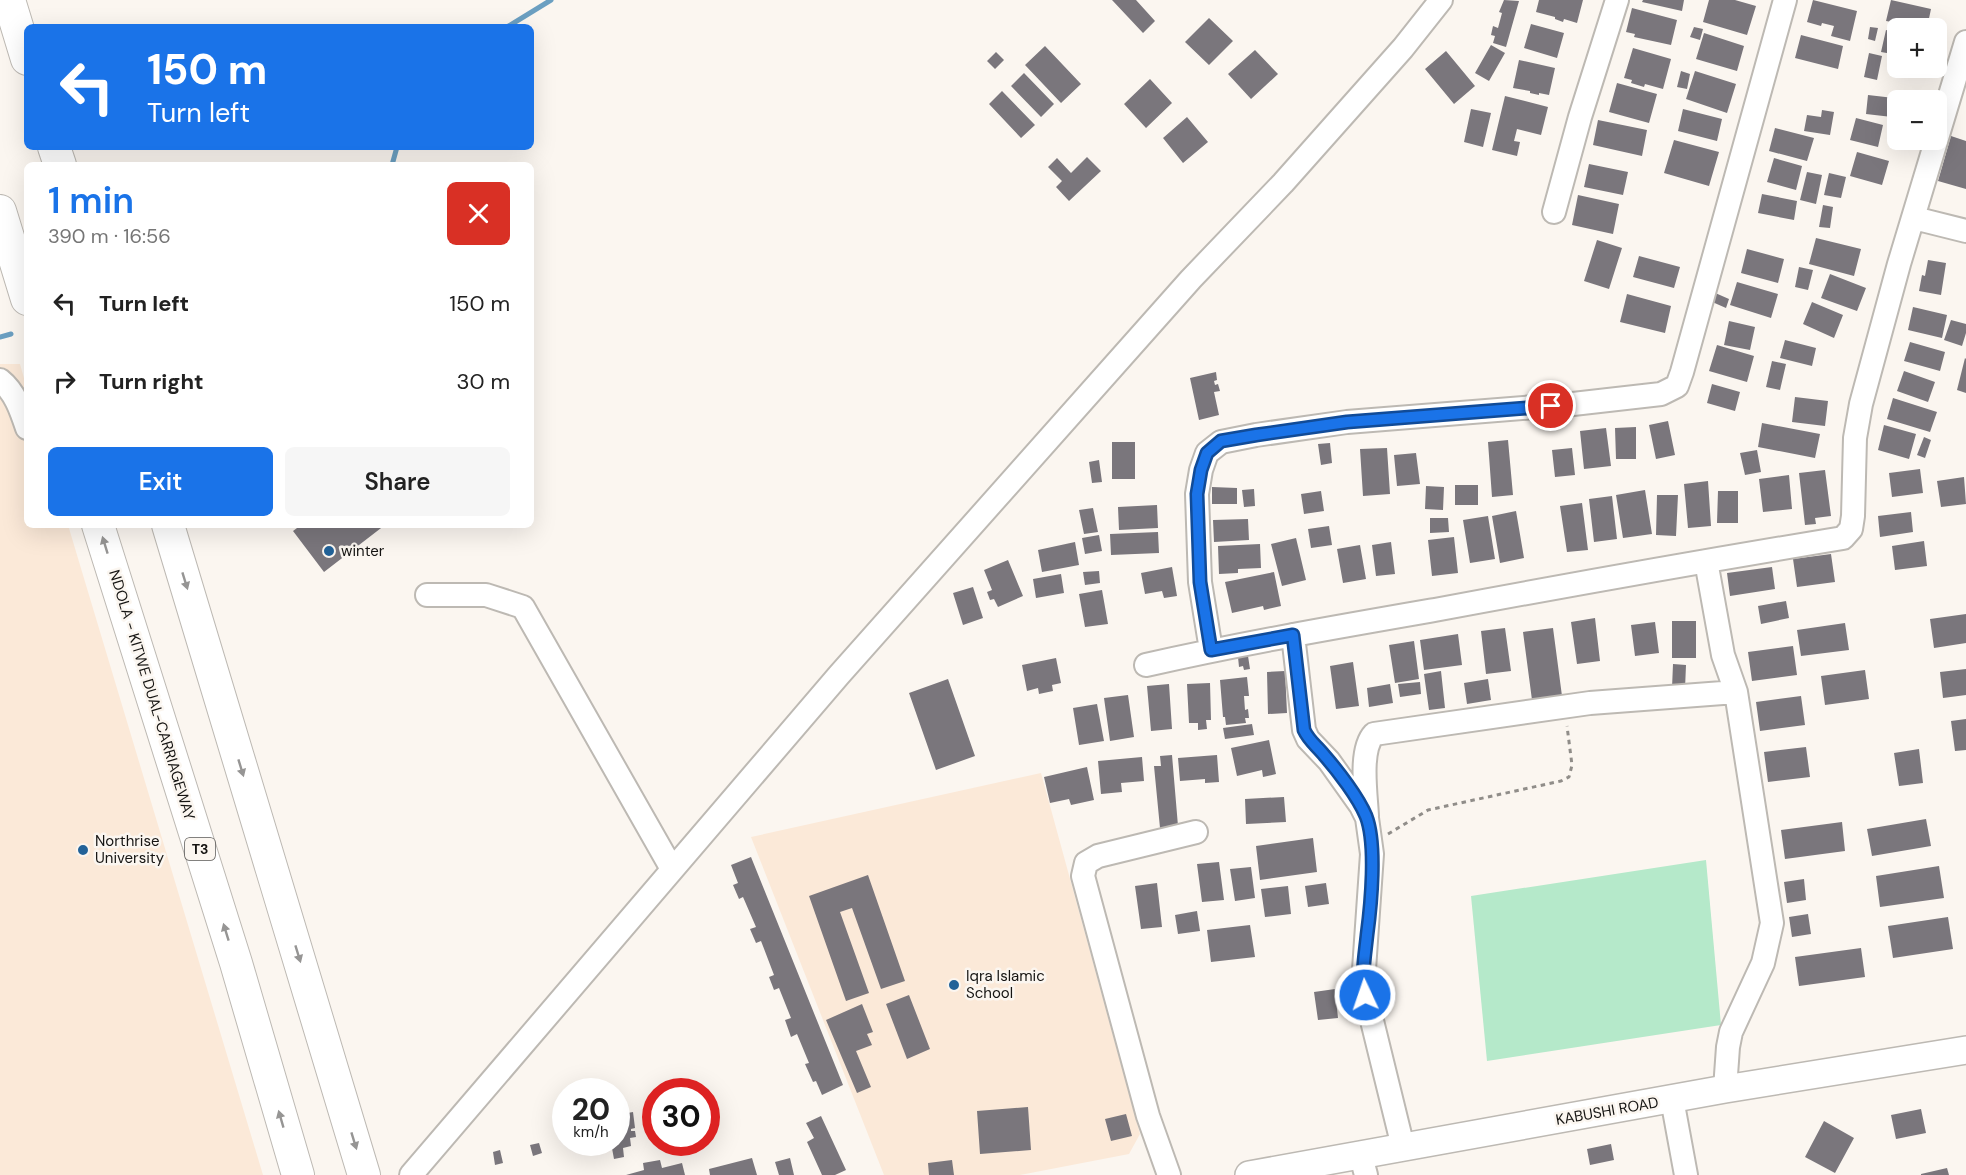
<!DOCTYPE html>
<html lang="en">
<head>
<meta charset="utf-8">
<style>
	:root { --surface:#fff; --page:#f6f6f6; --text:#222; --muted:#767676; --accent:#1a73e8 }
	body { margin:0; font-family:"DM Sans",sans-serif; background:var(--page); color:var(--text); height:100vh; display:flex; flex-direction:column; font-size:22px; white-space:nowrap }
	* { box-sizing:border-box; margin:0 }
	p { font-size:20px; color:var(--muted) }
	.icon { flex:none; width:33px; height:33px; fill:none; stroke:currentColor; stroke-width:2; stroke-linecap:round; stroke-linejoin:round }
	.map { position:relative; flex:1; overflow:hidden }
	.side { position:absolute; left:24px; top:162px; width:510px; height:366px; display:flex; flex-direction:column; background:var(--surface); border-radius:9px; box-shadow:0 6px 24px #0002 }
	.side>* { flex:none }
	.guide { position:absolute; left:24px; top:24px; width:510px; height:126px; border-radius:9px; box-shadow:0 6px 24px #0002; background:#1a73e8; color:#fff; overflow:hidden }
	.fabs { position:absolute; left:1887px; top:18px; display:grid; gap:12px }
	.fabs a { display:grid; place-items:center; width:60px; height:60px; border-radius:9px; background:var(--surface); box-shadow:0 6px 24px #0002; font-size:30px }
	.speed { position:absolute; left:552px; top:1078px; display:flex; gap:12px; font-size:30px; font-weight:700; text-align:center }
	.speed>* { display:grid; place-content:center; width:78px; height:78px; border-radius:50%; background:var(--surface); box-shadow:0 6px 24px #0002; line-height:1 }
	.speed small { font-size:15px; font-weight:400 }
	.speed .limit { border:9px solid #d22; background:#fff; color:#111 }
	.pin { position:absolute; display:grid; place-items:center; width:51px; height:51px; color:#fff; margin:-26px; border:3px solid #fff; border-radius:50%; box-shadow:0 2px 6px #0007 }
	.me { position:absolute; width:66px; margin:-33px; rotate:357deg; stroke-linejoin:round; filter:drop-shadow(0 0 4px #0008) }
	.turn { display:flex; align-items:center; gap:21px; height:126px; padding:0 24px; font-size:27px }
	.turn .icon { width:78px; height:78px; stroke-width:2.5 }
	.turn b { display:block; font-size:42px; line-height:51px }
	.round { display:grid; place-items:center; flex:none; width:63px; height:63px; border-radius:9px; background:var(--page) }
	.overview { display:flex; align-items:center; justify-content:space-between; height:102px; padding:0 24px }
	h1 { font-size:36px; font-weight:600; line-height:45px; color:var(--accent) }
	.primary-button { display:flex; gap:12px; margin-top:auto; padding:12px 24px }
	.primary-button a { flex:1; height:69px; border-radius:9px; background:var(--accent); color:#fff; font-size:24px; font-weight:600; line-height:69px; text-align:center }
	.primary-button a+a { background:var(--page); color:var(--text) }
	ul { padding:0; list-style:none }
	li { display:flex; align-items:center; gap:18px; height:78px; padding:0 24px }
	li div { flex:1 }
	li b { display:block; font-size:22px }
	li em { font-style:normal }
	.map>svg:first-child { display:block }
	.education { fill:#fbe9d8 }
	.green { fill:#b5e9ca }
	.lines { fill:none; stroke-linecap:round; stroke-linejoin:round }
	.stream { stroke:#6b9fc1; stroke-width:5 }
	.building { fill:#7a767c }
	.minor-casing { stroke:#bdb9b3; stroke-width:26 }
	.major-casing { stroke:#bdb9b3; stroke-width:30 }
	.highway-casing { stroke:#bdb9b3; stroke-width:34 }
	.path { stroke:#908d89; stroke-width:3; stroke-dasharray:4.5 4.5; stroke-linecap:butt }
	.minor { stroke:#fff; stroke-width:22 }
	.major { stroke:#fff; stroke-width:27 }
	.highway { stroke:#fff; stroke-width:32 }
	.oneway { fill:#969594 }
	.route-casing { stroke:#114b97; stroke-width:15 }
	.route { stroke:#1a73e8; stroke-width:10 }
	.poi-dot { fill:#226298; stroke:#fbf6f0; stroke-width:2 }
	.labels { text-anchor:middle; stroke-width:5; stroke-linejoin:round; paint-order:stroke }
	.shield { fill:#fbf6f0; stroke:#5a5855; stroke-width:1.5 }
	.shield-label { font-size:14px; font-weight:bold; fill:#151412 }
	.poi-label { font-size:15px; fill:#151412; stroke:#fbf6f0; text-anchor:start }
	.street-label { font-size:15px; fill:#151412; stroke:#fbf6f0 }
</style>
</head>
<body>
<div class="map">
<svg width="1966" height="1175" viewBox="0 0 1966 1175">
	<rect width="100%" height="100%" fill="#fbf6f0"/>
	<!-- education -->
	<path class="education" d="M0 364H20L27 389V525H68L263 1175H0Z
		M1041 773 1140 1134 1129 1154 1020 1175H884L751 837Z"/>
	<!-- green -->
	<path class="green" d="M1706 860 1721 1025 1487 1061 1471 896Z"/>
	<g class="lines">
		<!-- stream -->
		<path class="stream" d="M507 27 551 0
			M392 165 397 147
			M0 337 11 334"/>
	</g>
	<!-- building -->
	<path class="building" d="M1112 0H1136L1155 21 1143 33Z
		M1504 0 1519 1 1506 47 1493 43 1495 36 1491 35 1493 26 1498 28 1502 13 1499 12Z
		M1539 0H1583L1577 23 1564 19 1563 22 1555 19V17L1536 12Z
		M1643 0H1684L1682 11 1642 2Z
		M1709 0H1735L1756 6 1747 35 1703 22Z
		M1813 0 1857 11 1850 41 1831 36 1834 26 1822 23 1821 26 1807 22Z
		M1891 0 1931 9 1927 28 1886 21Z
		M1632 8 1677 20 1671 45 1634 37 1635 34 1626 32Z
		M1209 18 1233 41 1209 65 1185 42Z
		M1531 24 1564 33 1557 58 1524 48Z
		M1694 27 1703 29 1700 40 1690 37Z
		M1870 27 1878 28 1875 41 1868 39Z
		M1886 30 1898 33V55L1881 52Z
		M1704 33 1744 46 1737 71 1696 59Z
		M1801 35 1843 46 1838 69 1795 58Z
		M1491 45 1505 53 1489 81 1475 73Z
		M1045 46 1081 84 1061 103 1025 65Z
		M1633 48 1671 59 1663 89 1645 84 1644 87 1631 83 1632 80 1624 78Z
		M1255 50 1278 74 1251 99 1228 74Z
		M1446 51 1475 86 1454 104 1425 69Z
		M996 52 1004 60 995 69 987 61Z
		M1869 53 1882 56 1877 80 1864 77Z
		M1519 60 1555 68 1549 95 1539 93V95L1530 93V91L1513 88Z
		M1681 71 1690 74 1687 89 1677 87Z
		M1695 71 1736 84 1727 113 1686 99Z
		M1024 73 1054 104 1041 117 1011 86Z
		M1150 79 1172 103 1146 128 1124 104Z
		M1617 83 1657 94 1649 123 1609 112Z
		M1002 91 1035 125 1021 138 989 104Z
		M1868 95 1894 98 1892 117 1866 114Z
		M1505 96 1548 107 1541 135 1517 129 1514 141 1520 142 1517 156 1492 150Z
		M1471 109 1491 113 1483 147 1464 142Z
		M1683 109 1722 119 1717 141 1678 131Z
		M1822 110 1834 112 1830 135 1804 131 1807 115 1821 117Z
		M1187 117 1208 142 1183 163 1163 138Z
		M1856 118 1883 125 1878 147 1850 140Z
		M1598 120 1647 130 1642 156 1593 145Z
		M1775 128 1814 138 1807 161 1769 151Z
		M1951 136 1966 141V189L1938 181Z
		M1674 140 1719 152 1709 186 1664 173Z
		M1857 152 1889 161 1882 185 1850 176Z
		M1087 157 1101 171 1069 201 1056 187 1062 181 1048 167 1057 158 1071 173Z
		M1774 158 1802 166 1796 190 1767 182Z
		M1589 164 1628 172 1623 195 1584 187Z
		M1807 172 1822 175 1816 204 1800 200Z
		M1829 173 1846 177 1841 198 1824 195Z
		M1762 194 1797 201 1794 220 1758 213Z
		M1578 195 1619 204 1613 234 1572 225Z
		M1823 205 1833 207 1830 228 1819 227Z
		M1816 238 1861 249 1854 276 1809 264Z
		M1597 240 1622 248 1609 289 1584 281Z
		M1747 249 1784 259 1778 283 1741 273Z
		M1639 256 1680 267 1674 288 1633 277Z
		M1928 260 1946 263 1941 295 1919 291 1922 275 1925 276Z
		M1799 267 1813 270 1808 290 1795 287Z
		M1830 274 1866 288 1857 311 1821 298Z
		M1737 282 1778 294 1771 318 1730 305Z
		M1713 292 1729 299 1726 308 1710 301Z
		M1627 294 1671 306 1665 333 1620 322Z
		M1812 302 1843 315 1834 338 1803 324Z
		M1913 307 1947 315 1942 338 1908 330Z
		M1951 320 1966 324V333L1962 346 1944 340Z
		M1729 321 1755 327 1750 350 1724 345Z
		M1785 340 1816 348 1812 366 1780 358Z
		M1910 342 1945 352 1940 371 1904 361Z
		M1717 345 1754 356 1747 382 1709 371Z
		M1965 358 1966 359V393L1957 390Z
		M1772 361 1786 364 1780 390 1766 387Z
		M1904 371 1935 382 1928 402 1897 391Z
		M1216 372 1217 380 1214 381 1215 385 1218 384 1220 391 1214 392 1219 415 1199 420 1190 378Z
		M1712 384 1740 392 1735 411 1707 403Z
		M1795 397 1828 401 1825 426 1792 422Z
		M1893 398 1937 412 1930 432 1887 419Z
		M1668 421 1675 455 1656 459 1649 425Z
		M1762 423 1820 434 1815 458 1758 447Z
		M1884 425 1916 434 1909 459 1878 450Z
		M1636 427V459H1616L1615 428Z
		M1606 428 1611 466 1584 469 1580 431Z
		M1924 437 1931 440 1925 458 1917 455Z
		M1508 440 1513 495 1492 497 1488 442Z
		M1112 442H1135V479H1112Z
		M1330 443 1332 463 1321 465 1318 444Z
		M1387 448 1390 494 1363 496 1360 449Z
		M1572 448 1575 475 1555 477 1552 450Z
		M1757 450 1761 472 1745 475 1740 453Z
		M1416 453 1420 484 1397 486 1394 455Z
		M1099 460 1102 482 1092 483 1089 462Z
		M1920 469 1923 493 1892 497 1889 473Z
		M1825 470 1831 516 1815 518 1816 524 1805 525 1799 473Z
		M1789 475 1792 509 1763 512 1759 479Z
		M1964 477 1966 504 1941 507 1937 481Z
		M1708 481 1711 526 1688 528 1684 484Z
		M1455 485H1478V505H1455Z
		M1426 486 1444 487 1443 510 1425 509Z
		M1212 487 1237 488V504H1212Z
		M1254 489 1255 506 1244 507 1242 490Z
		M1645 490 1652 534 1623 538 1616 495Z
		M1321 491 1324 511 1304 514 1301 494Z
		M1718 491H1738V523H1717Z
		M1657 495H1678L1676 536 1656 535Z
		M1612 496 1617 539 1594 542 1589 499Z
		M1582 503 1588 550 1567 552 1560 506Z
		M1157 505 1158 528 1119 530 1118 507Z
		M1093 508 1098 532 1084 534 1079 510Z
		M1516 511 1524 558 1500 563 1492 516Z
		M1911 512 1913 532 1880 537 1878 516Z
		M1488 516 1495 559 1470 563 1463 520Z
		M1430 518H1448L1449 532 1430 533Z
		M1248 519 1249 540 1214 542 1213 520Z
		M301 525H385L324 572 293 531Z
		M1329 526 1332 545 1311 548 1308 529Z
		M1158 532 1159 553 1111 555 1110 534Z
		M1099 535 1102 551 1085 554 1082 538Z
		M1454 537 1458 573 1432 576 1428 540Z
		M1296 538 1306 580 1282 586 1271 544Z
		M1924 541 1927 566 1895 570 1892 546Z
		M1075 542 1079 565 1042 572 1038 550Z
		M1391 542 1395 574 1376 576 1372 545Z
		M1260 544 1261 568 1238 569V573L1219 574 1218 546Z
		M1360 545 1366 579 1343 583 1337 549Z
		M1831 554 1835 582 1797 587 1793 559Z
		M1008 560 1023 596 998 607 994 599 990 600 987 592 992 590 984 570Z
		M1172 567 1177 596 1164 598 1162 591 1145 594 1141 573Z
		M1772 567 1775 589 1730 596 1727 573Z
		M1099 571 1100 583 1085 585 1083 572Z
		M1274 572 1281 606 1264 610 1263 606 1232 613 1225 582Z
		M1061 574 1064 593 1036 598 1033 579Z
		M973 587 983 618 963 625 953 593Z
		M1102 590 1108 624 1085 627 1079 594Z
		M1786 601 1789 618 1761 624 1758 606Z
		M1966 614V643L1934 648 1930 619Z
		M1595 618 1600 661 1577 664 1571 622Z
		M1672 621H1696V658H1672Z
		M1655 622 1659 653 1635 656 1631 625Z
		M1845 623 1849 650 1801 656 1797 630Z
		M1505 628 1511 671 1486 674 1481 631Z
		M1553 628 1562 696 1532 700 1523 632Z
		M1458 634 1462 665 1424 670 1420 640Z
		M1414 641 1419 679 1395 683 1389 645Z
		M1793 646 1797 675 1752 681 1748 652Z
		M1248 656 1250 669 1244 670 1243 666 1239 667 1238 657Z
		M1056 658 1061 683 1052 685 1053 691 1039 694 1038 688 1027 691 1022 665Z
		M1353 662 1359 706 1336 709 1330 666Z
		M1673 664 1686 665 1685 689 1672 688Z
		M1966 669V695L1943 698 1940 672Z
		M1865 670 1869 699 1825 705 1821 676Z
		M1285 671 1287 713 1268 714 1267 672Z
		M1441 671 1445 708 1429 710 1424 674Z
		M1247 677 1249 696H1244L1245 710 1248 709 1249 718H1245L1246 723 1226 725 1225 717H1223L1220 680Z
		M948 679 975 756 936 770 909 693Z
		M1488 679 1491 700 1467 704 1464 683Z
		M1420 682 1421 694 1400 697 1398 684Z
		M1210 683 1211 720H1206L1207 729 1198 730V723H1189L1187 684Z
		M1169 684 1172 729 1151 731 1147 686Z
		M1390 684 1393 703 1369 707 1367 688Z
		M1128 695 1134 737 1110 741 1104 698Z
		M1801 696 1805 725 1760 731 1756 702Z
		M1097 704 1104 741 1079 745 1073 708Z
		M1966 719V750L1955 751 1951 721Z
		M1252 724 1254 735 1225 739 1223 728Z
		M1269 740 1276 774 1263 777 1262 770 1237 776 1231 748Z
		M1806 747 1810 777 1768 782 1764 752Z
		M1919 749 1923 783 1899 786 1894 753Z
		M1172 755 1178 826 1160 828 1154 766H1161L1160 756Z
		M1217 755 1219 782 1205 783V779L1180 781 1178 758Z
		M1142 757 1144 781 1121 783 1122 792 1101 794 1098 761Z
		M1087 767 1094 800 1071 805 1069 799 1050 803 1044 777Z
		M1284 797 1286 822 1246 824 1245 799Z
		M1926 819 1931 846 1872 856 1867 829Z
		M1842 822 1845 851 1785 859 1781 830Z
		M1313 838 1317 872 1260 880 1256 846Z
		M751 857 843 1085 822 1095 816 1081 813 1082 805 1064 809 1063 797 1034 791 1037 785 1020 791 1018 779 988 774 990 769 977 774 975 761 941 756 943 750 929 756 927 743 897 739 899 733 885 738 883 731 865Z
		M1219 862 1224 900 1202 902 1197 864Z
		M1939 866 1944 898 1880 907 1876 876Z
		M1251 867 1255 898 1235 901 1230 869Z
		M868 875 905 981 881 989 852 908 840 912 869 993 846 1001 809 896Z
		M1804 879 1806 900 1787 903 1784 882Z
		M1157 883 1162 927 1141 929 1135 886Z
		M1326 883 1329 904 1308 907 1305 886Z
		M1288 886 1291 914 1265 917 1261 889Z
		M1197 911 1200 931 1178 934 1175 915Z
		M1808 914 1811 934 1792 937 1789 917Z
		M1948 917 1953 949 1893 958 1888 926Z
		M1250 925 1255 957 1211 962 1207 930Z
		M1861 948 1865 977 1799 986 1795 957Z
		M1335 989 1338 1018 1318 1020 1314 992Z
		M909 995 930 1049 907 1059 886 1004Z
		M862 1004 873 1032 867 1034 872 1045 856 1051 871 1087 857 1093 826 1020Z
		M656 1105V1118H652L649 1106Z
		M616 1107H620L622 1114 633 1112 635 1128 631 1129V1131H635L636 1137 630 1138 631 1146 623 1148 624 1157 614 1159 611 1143H616Z
		M1028 1107 1031 1150 980 1154 977 1111Z
		M1921 1109 1926 1133 1896 1139 1891 1115Z
		M1126 1114 1132 1136 1111 1141 1105 1119Z
		M821 1116 846 1170 835 1175H822L807 1142 814 1138 806 1123Z
		M1824 1121 1854 1138 1835 1173 1805 1157Z
		M539 1143 542 1153 533 1156 530 1145Z
		M1611 1144 1614 1160 1590 1165 1587 1149Z
		M500 1150 503 1163 495 1165 493 1152Z
		M752 1158 757 1175H710L709 1169Z
		M790 1158 794 1175H779L775 1162Z
		M660 1160 662 1168 682 1163 685 1175H626L644 1170 643 1163Z
		M952 1160 954 1175H929L928 1163Z
		M1947 1168 1949 1175H1921V1174Z"/>
	<g class="lines">
		<!-- minor casing -->
		<g class="minor-casing">
			<path id="minor" d="M1554 212 1580 117 1617 0
				M1914 218 1966 231
				M0 380C15 392 21 410 27 428
				M1706 561 1723 655 1736 692 1772 923 1763 963 1731 1032 1728 1047 1725 1089
				M427 595H486L523 607 672 869
				M1293 635 1304 730 1308 739 1329 761 1361 806 1367 818 1372 854 1363 984 1403 1147
				M1211 650 1200 582 1197 494 1201 470 1207 453 1221 442 1256 435 1347 422 1573 404 1661 394 1677 386 1682 372 1785 0
				M1146 665C1243 643 1342 626 1440 609 1574 584 1709 560 1843 538L1851 529 1853 516 1855 438 1861 404 1899 264 1966 42
				M1367 816C1366 794 1359 750 1374 734L1590 703 1736 692
				M1672 1099 1686 1175
				M1361 1156 1366 1175
				M411 1175 839 675 1191 279 1283 183 1403 48 1441 0
				M1169 1175 1148 1116 1083 876 1086 863 1098 856 1196 832"/>
		</g>
		<!-- major casing -->
		<g class="major-casing">
			<path id="major" d="M1249 1175 1725 1089 1966 1050"/>
		</g>
		<!-- highway casing -->
		<g class="highway-casing">
			<path id="highway" d="M9 0 27 59
				M54 147 60 165
				M0 211 27 299
				M98 525 236 963 298 1175
				M168 525 364 1175"/>
		</g>
		<!-- path -->
		<path class="path" d="M1388 834 1428 810 1561 781 1569 777 1572 765 1567 726"/>
		<!-- minor -->
		<use href="#minor" class="minor"/>
		<!-- major -->
		<use href="#major" class="major"/>
		<!-- highway -->
		<use href="#highway" class="highway"/>
	</g>
	<!-- one-way arrows -->
	<defs><path id="oneway-solid" d="M-6-.8H1V-3.2L6.5 0L1 3.2V.8H-6Z" transform="scale(1.5)"/></defs>
	<g class="oneway">
		<use href="#oneway-solid" transform="translate(105 545) rotate(-107)"/>
		<use href="#oneway-solid" transform="translate(185 581) rotate(73)"/>
		<use href="#oneway-solid" transform="translate(241 768) rotate(73)"/>
		<use href="#oneway-solid" transform="translate(226 932) rotate(-107)"/>
		<use href="#oneway-solid" transform="translate(298 954) rotate(73)"/>
		<use href="#oneway-solid" transform="translate(281 1119) rotate(-106)"/>
		<use href="#oneway-solid" transform="translate(354 1141) rotate(73)"/>
	</g>
	<g class="lines">
		<!-- route casing -->
		<g class="route-casing">
			<path id="route" d="M1365 995C1361 975 1365 955 1367 935 1371 905 1377 844 1366 816 1358 797 1338 771 1324 755 1317 746 1309 741 1304 730L1293 635 1211 650 1200 582 1197 494 1201 470 1207 453 1221 441 1256 435 1347 422 1551 406"/>
		</g>
		<!-- route -->
		<use href="#route" class="route"/>
	</g>
	<!-- markers -->
	<g class="poi-dot">
		<circle cx="329" cy="551" r="6"/>
		<circle cx="83" cy="850" r="6"/>
		<circle cx="954" cy="985" r="6"/>
	</g>
	<g class="labels">
		<!-- shield labels -->
		<rect class="shield" x="185" y="838" width="30" height="22" rx="4.5"/>
		<g class="shield-label">
			<text x="200" y="854">T3</text>
		</g>
		<!-- poi labels -->
		<g class="poi-label">
			<text x="341" y="556">winter</text>
			<text x="95" y="846">Northrise<tspan x="95" dy="17">University</tspan></text>
			<text x="966" y="981">Iqra Islamic<tspan x="966" dy="17">School</tspan></text>
		</g>
		<!-- street labels -->
		<g class="street-label">
			<text transform="translate(152 695) rotate(73)" y="5">NDOLA - KITWE DUAL-CARRIAGEWAY</text>
			<text transform="translate(1607 1111) rotate(-10)" y="5">KABUSHI ROAD</text>
		</g>
	</g>
</svg>
<div class="fabs">
<a>+</a>
<a>−</a>
</div>
<div class="speed"><div>20<small>km/h</small></div><div class="limit">30</div></div>
<div class="pin" style="left:1551px;top:406px;background:#d93025"><svg class="icon" aria-label="arrive" viewBox="0 0 24 24"><path d="M6 21V4h12l-3 4 3 4H6"/></svg></div>
<svg class="me" style="left:1365px;top:995px" viewBox="-20 -20 40 40"><circle r="17" fill="#1a73e8" stroke="#fff" stroke-width="3"/><path d="M0-11L8 9 0 5-8 9z" fill="#fff"/></svg>
<div class="guide">
<div class="turn"><svg class="icon" aria-label="left" viewBox="0 0 24 24"><path d="M17 20v-9H6M10 6l-5 5 5 5"/></svg><div><b>150 m</b>Turn left</div></div>
</div>
<section class="side">
<div class="overview"><div><h1>1 min</h1><p>390 m · 16:56</p></div><a class="round" style="background:#d93025;color:#fff"><svg class="icon" aria-label="close" viewBox="0 0 24 24"><path d="M6 6l12 12M18 6L6 18"/></svg></a></div>
<ul>
<li><svg class="icon" aria-label="left" viewBox="0 0 24 24"><path d="M17 20v-9H6M10 6l-5 5 5 5"/></svg><div><b>Turn left</b></div><em>150 m</em></li>
<li><svg class="icon" aria-label="right" viewBox="0 0 24 24"><path d="M7 20v-9h11M14 6l5 5-5 5"/></svg><div><b>Turn right</b></div><em>30 m</em></li>
</ul>
<div class="primary-button"><a>Exit</a><a>Share</a></div>
</section>
</div>
</body>
</html>
